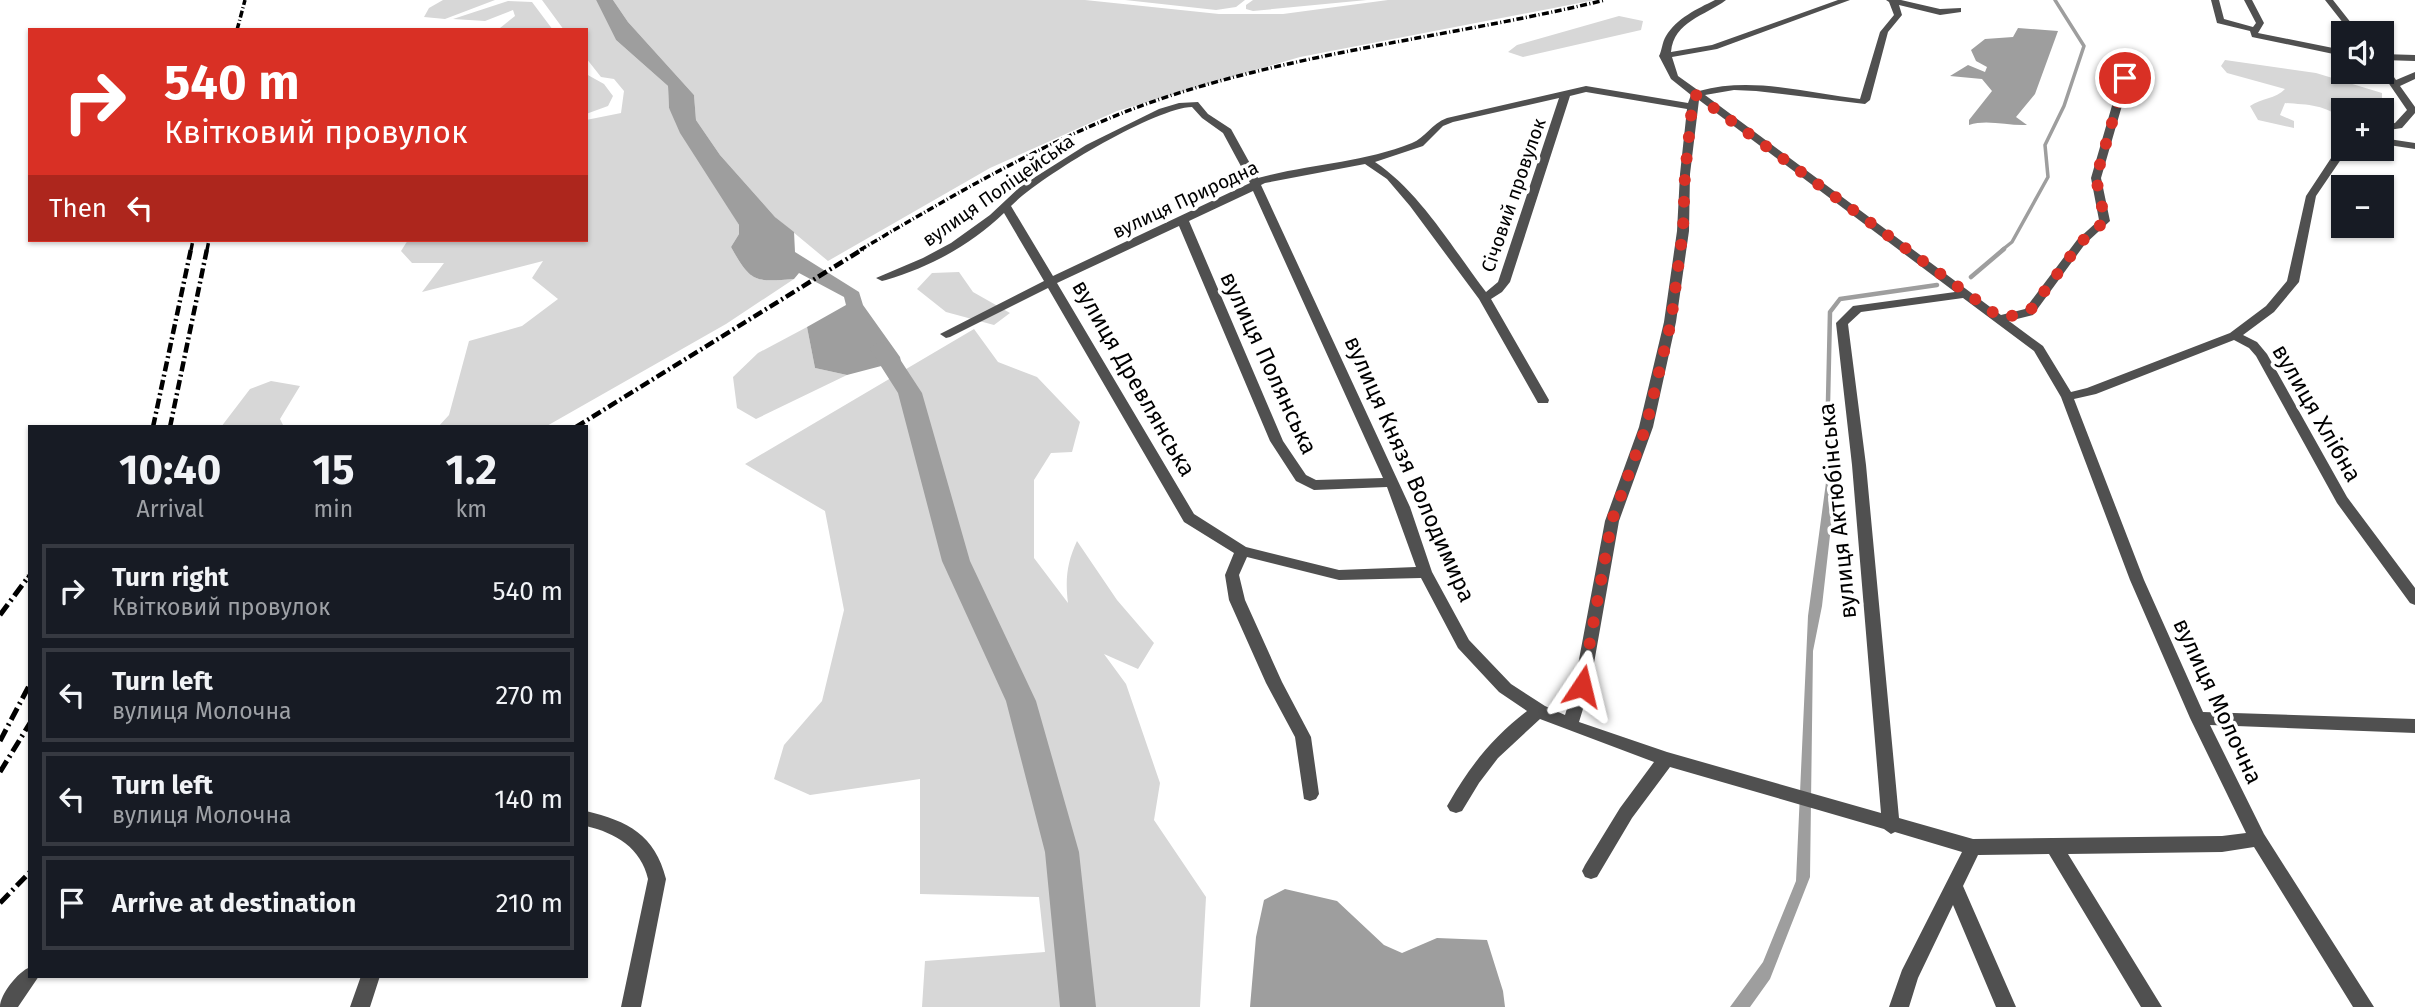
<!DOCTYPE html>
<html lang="en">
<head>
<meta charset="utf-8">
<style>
	:root { --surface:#171b24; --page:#242831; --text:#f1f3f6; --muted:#9ea1a6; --line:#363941 }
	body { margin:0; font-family:"Fira Sans",sans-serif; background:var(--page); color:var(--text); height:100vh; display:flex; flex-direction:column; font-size:26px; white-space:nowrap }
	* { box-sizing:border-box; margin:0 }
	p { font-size:23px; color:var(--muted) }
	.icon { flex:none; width:38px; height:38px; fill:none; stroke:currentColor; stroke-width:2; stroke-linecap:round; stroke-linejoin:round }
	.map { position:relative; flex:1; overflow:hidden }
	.drawer { position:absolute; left:28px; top:425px; width:560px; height:553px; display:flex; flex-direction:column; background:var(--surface); border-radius:0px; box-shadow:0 2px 5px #0004 }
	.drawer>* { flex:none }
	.guide { position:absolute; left:28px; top:28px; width:560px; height:214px; border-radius:0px; box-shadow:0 2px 5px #0004; background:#d93025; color:#fff; overflow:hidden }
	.tools { position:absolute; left:2331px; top:21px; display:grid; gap:14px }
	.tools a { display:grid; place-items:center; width:63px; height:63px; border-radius:0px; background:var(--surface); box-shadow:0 2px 5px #0004; font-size:35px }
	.pin { position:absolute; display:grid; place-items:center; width:60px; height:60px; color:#fff; margin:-30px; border:4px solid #fff; border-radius:50%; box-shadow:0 2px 7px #0007 }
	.me { position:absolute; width:77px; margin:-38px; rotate:10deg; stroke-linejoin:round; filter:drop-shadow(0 0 5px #0008) }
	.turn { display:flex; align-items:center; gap:24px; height:147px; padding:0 21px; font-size:32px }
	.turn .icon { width:91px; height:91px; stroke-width:2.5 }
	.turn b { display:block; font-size:49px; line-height:60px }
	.then { display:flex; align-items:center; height:66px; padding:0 21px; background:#0003; gap:14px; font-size:26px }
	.eta { display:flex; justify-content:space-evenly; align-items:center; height:119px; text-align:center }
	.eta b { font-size:42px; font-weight:700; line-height:49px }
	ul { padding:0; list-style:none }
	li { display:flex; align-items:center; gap:21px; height:94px; margin:0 14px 10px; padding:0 7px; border:4px solid var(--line); border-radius:0px }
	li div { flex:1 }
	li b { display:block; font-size:26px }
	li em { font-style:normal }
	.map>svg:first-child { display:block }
	.green { fill:#d7d7d7 }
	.water { fill:#9e9e9e }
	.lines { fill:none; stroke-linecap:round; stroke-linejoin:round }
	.stream-far1 { stroke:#9e9e9e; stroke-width:3.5 }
	.stream { stroke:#9e9e9e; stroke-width:4.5 }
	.river { fill:#9e9e9e; fill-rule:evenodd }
	.minor { fill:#505050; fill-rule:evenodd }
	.rail-far2 { stroke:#000; stroke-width:3.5; stroke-dasharray:7 2.5 1 2.5; stroke-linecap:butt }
	.rail-far1 { stroke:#000; stroke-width:4.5; stroke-dasharray:10 3.5 2 3.5; stroke-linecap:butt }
	.rail { stroke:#000; stroke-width:5; stroke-dasharray:13 4.5 2 4.5; stroke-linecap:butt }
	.route { stroke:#d93025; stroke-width:12; stroke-dasharray:0 21.6 }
	.labels { text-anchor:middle; stroke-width:7; stroke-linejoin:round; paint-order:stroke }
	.far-street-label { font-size:19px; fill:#000; stroke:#fff }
	.street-label { font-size:23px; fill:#000; stroke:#fff }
</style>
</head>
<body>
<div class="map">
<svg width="2415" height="1007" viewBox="0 0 2415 1007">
	<rect width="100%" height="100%" fill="#fff"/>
	<!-- green -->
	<path class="green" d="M443 0H495L445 19 424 17 429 8Z
		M542 0H596L616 40 668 86 669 108 739 225V234L731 247C751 283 755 282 794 279L726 324 545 427H438L449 415 469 341 522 326 558 299 532 278 543 261 422 292 444 263H412L401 251 408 240H586V120L621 113 624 91 614 79 601 77 586 58V30H564Z
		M613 0H1085L1219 14H1283L1388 0H1595L1300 57 1117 111 990 168 828 261 775 217 720 155 696 120 694 95 628 22Z
		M1125 0H1245L1236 7 1216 10Z
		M1253 0H1367L1253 11 1246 9V5Z
		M508 1 532 2 553 30H493L500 28 515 16 513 10 485 21 453 19Z
		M1619 16 1643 21 1641 30 1523 57 1508 52 1517 45Z
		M2225 60 2316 73 2382 93V105L2392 112 2389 121 2382 122V110H2343V121C2327 104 2307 105 2285 103L2280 115 2294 121V128L2258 120 2250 106C2261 98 2276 99 2285 89L2227 73 2221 66Z
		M586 74 604 84 613 96 608 106 586 114Z
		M959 272 973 292 1010 313 994 325 946 312 917 289 932 273Z
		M807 327 815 368 847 375 756 419 737 408 733 377 758 353Z
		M974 329 998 362 1037 377 1080 422 1072 452 1051 453 1034 480V558L1068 603C1065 580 1067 562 1077 541L1117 600 1154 643 1138 669 1104 654 1126 684 1160 783 1154 820 1206 897 1200 1007H922L925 961 1045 952 1039 897 920 894V779L810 795 774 779 784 745 822 701 844 610 825 511 745 464Z
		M271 381 300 386 280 419 284 427H221L250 389Z"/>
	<!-- water -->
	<path class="water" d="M596 0H613L628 22 694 95 696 120 720 155 775 217 794 232 795 252 859 292 863 305 900 357 904 374 899 378 885 365 847 375 815 368 807 327 846 305 844 297 799 273 794 279C755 282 751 283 731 247L739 234V225L680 133 669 108 668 86 616 40Z
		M2018 28 2058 31 2035 94 2016 117 2027 125C2008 126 1987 119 1969 125V120L1992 91 1982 79 1950 76 1968 65 1985 72 1987 67 1976 61 1971 50 1985 39 2013 37Z
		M1828 402 1840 447 1822 606 1813 651 1810 877 1770 979 1750 1007H1730L1763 962 1796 881 1808 616 1832 438Z
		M1285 889 1337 901 1384 945 1402 953 1437 938 1487 940 1503 991 1505 1007H1250L1256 937 1264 900Z"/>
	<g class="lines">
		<!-- stream-far1 -->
		<path class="stream-far1" d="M2002 250 2012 242 2048 177 2045 145 2064 106 2084 46 2055 0"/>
		<!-- stream -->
		<path class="stream" d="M1971 277 2004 249
			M1828 402 1830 312 1840 299 1937 285"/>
		<!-- river -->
		<path class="river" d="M882 342 890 344 922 393 970 561 1036 701 1079 852 1096 1007H1060L1045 852 1006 701 942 561 898 393 870 349 874 344Z"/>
		<!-- minor -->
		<path class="minor" d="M1715 0H1726C1705 16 1674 21 1671 52L1712 45 1838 0H1850L1717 49 1672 57 1678 76 1699 91C1752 76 1807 93 1860 99L1880 32 1894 15 1889 2 1886 0H1901L1940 9 1961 8V12L1940 15 1899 5 1902 15 1888 32 1870 100 1865 104 1756 91 1734 90 1705 95 2001 315 2025 309 2077 240 2099 220 2091 178 2120 78 2128 76 2130 78 2101 178 2110 221 2085 244 2033 315 2009 321 2043 346 2071 392 2087 388 2230 333 2266 306 2287 281 2306 196 2339 146 2343 145V149H2348L2316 196 2299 282 2274 312 2243 335 2257 342 2267 354 2347 497 2415 588V605L2410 603 2337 503 2256 356 2249 348 2234 340 2096 394 2074 399 2144 580 2203 712 2415 719V733L2210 725 2264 834 2374 1007H2353L2254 847 2222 852 2068 854 2162 1007H2141L2049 854 1978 855 1963 886 2016 1007H1996L1953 905 1918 978 1909 1007H1889L1902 970 1962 852 1895 832 1891 834 1884 829 1670 767 1632 818 1597 877 1591 879 1585 877 1582 871 1585 865 1620 808 1654 762 1540 719 1498 758 1479 783 1462 811 1456 813 1450 811 1447 806 1450 801C1470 766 1494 736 1527 711L1499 692 1458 648 1421 578 1339 580 1247 557 1239 575 1245 600 1282 682 1311 737 1319 794 1316 799 1310 801 1304 799 1295 737 1266 683 1229 600 1225 575 1234 553 1184 522 1048 288 950 337 946 338 940 334 1044 281 1004 213C971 245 930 267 886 280L882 281 876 278 923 258 951 243 990 215 1021 186 1086 145 1159 109 1179 103 1198 102 1208 114 1231 129 1258 178C1309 164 1362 163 1412 143 1425 138 1431 124 1447 118L1586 86 1688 103 1691 95 1671 79 1659 56C1662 51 1662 42 1666 36 1677 18 1697 9 1715 0ZM1586 92 1687 109 1680 174 1677 231 1664 322 1639 427 1605 521 1574 686 1565 715 1545 706 1511 684 1469 640 1432 572 1410 507 1261 185 1265 183 1365 164 1387 179 1410 206 1479 299 1538 403H1548L1549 400 1491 299 1502 292 1510 282 1570 96ZM1559 98 1498 282 1486 292C1453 249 1420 192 1375 162L1423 146 1443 126 1453 122ZM1699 100 1955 292 1853 306 1836 323 1852 465 1881 813 1667 752 1579 722 1590 686 1619 521 1653 427 1676 322 1689 231 1690 174ZM1192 107 1202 118 1223 133 1250 183 1053 276 1011 206C1039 177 1154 108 1192 107ZM1253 191 1383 478 1316 480 1306 475 1283 441 1189 221ZM1179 226 1270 441 1296 481 1314 490 1387 487 1416 567 1339 570 1246 547 1194 514 1057 283ZM1963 298 2034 351 2061 397 2130 580 2190 718 2246 833 2222 836 1973 839 1899 818 1866 465 1848 324 1861 312Z
			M2211 0H2219L2224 19 2253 27 2256 23 2244 0H2252L2264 23 2258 33 2343 50V56L2252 37 2250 31 2217 23Z
			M2325 0H2333L2359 33H2351Z
			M2382 54 2415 55V61L2382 60Z
			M2382 63 2385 64 2396 80 2415 72V79L2400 86 2415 107V113L2402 128 2382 131V125L2395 123 2407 110 2381 72Z
			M2382 138 2415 143V149L2382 144Z
			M586 811C628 821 655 835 666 879L641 1007H621L648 879C641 848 616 833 586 826Z
			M30 967V976H39L18 1007H0C0 994 18 972 30 967Z
			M361 976H380L370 1007H350Z"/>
		<!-- rail-far2 -->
		<path class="rail-far2" d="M237 30 245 0
			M191 250 193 240
			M207 250 209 240
			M860 250C962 190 1068 127 1182 92 1320 49 1465 34 1605 0"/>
		<!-- rail-far1 -->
		<path class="rail-far1" d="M153 427 191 249
			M170 427 207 249
			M576 427 863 249
			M28 578 30 575"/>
		<!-- rail -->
		<path class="rail" d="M0 615 29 576
			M0 741 30 684
			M0 772 30 723
			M0 903 30 872"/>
	</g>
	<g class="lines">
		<!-- route -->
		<path class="route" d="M1582 686 1612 520 1646 427 1671 322 1683 230 1685 174 1692 107 1696 95 2001 318 2029 312 2081 242 2105 221 2096 178 2125 78"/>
	</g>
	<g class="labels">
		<!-- far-street labels -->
		<g class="far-street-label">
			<text transform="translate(998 190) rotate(-35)" y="7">вулиця Поліцейська</text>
			<text transform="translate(1513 195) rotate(-71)" y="7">Січовий провулок</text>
			<text transform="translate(1185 199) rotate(-25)" y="7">вулиця Природна</text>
		</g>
		<!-- street labels -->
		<g class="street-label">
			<text transform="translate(1269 363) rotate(65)" y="8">вулиця Полянська</text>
			<text transform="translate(1134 378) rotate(60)" y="8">вулиця Древлянська</text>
			<text transform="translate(2317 413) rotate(60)" y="8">вулиця Хлібна</text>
			<text transform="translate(1410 469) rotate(66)" y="8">вулиця Князя Володимира</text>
			<text transform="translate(1837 511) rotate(-96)" y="8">вулиця Актюбінська</text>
			<text transform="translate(2218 701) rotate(65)" y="8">вулиця Молочна</text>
		</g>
	</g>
</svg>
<div class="tools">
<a><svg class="icon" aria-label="sound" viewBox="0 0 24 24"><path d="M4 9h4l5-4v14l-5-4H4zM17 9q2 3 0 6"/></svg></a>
<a>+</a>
<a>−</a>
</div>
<div class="pin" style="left:2125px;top:78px;background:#d93025"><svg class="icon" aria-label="arrive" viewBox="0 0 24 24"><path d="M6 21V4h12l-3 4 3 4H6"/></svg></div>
<svg class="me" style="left:1582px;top:686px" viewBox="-20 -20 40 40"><path d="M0-17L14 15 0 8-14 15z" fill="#d93025" stroke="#fff" stroke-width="4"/></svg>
<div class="guide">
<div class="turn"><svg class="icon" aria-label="right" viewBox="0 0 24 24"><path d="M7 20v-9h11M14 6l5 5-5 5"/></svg><div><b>540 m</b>Квітковий провулок</div></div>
<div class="then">Then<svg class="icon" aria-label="left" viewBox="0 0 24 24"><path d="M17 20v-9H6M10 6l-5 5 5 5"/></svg></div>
</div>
<section class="drawer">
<div class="eta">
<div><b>10:40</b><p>Arrival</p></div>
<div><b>15</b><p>min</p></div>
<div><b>1.2</b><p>km</p></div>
</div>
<ul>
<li><svg class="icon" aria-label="right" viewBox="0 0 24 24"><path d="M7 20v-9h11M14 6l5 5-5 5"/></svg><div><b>Turn right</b><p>Квітковий провулок</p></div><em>540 m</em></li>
<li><svg class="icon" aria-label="left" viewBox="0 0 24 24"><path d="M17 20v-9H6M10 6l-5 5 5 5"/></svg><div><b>Turn left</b><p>вулиця Молочна</p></div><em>270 m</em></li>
<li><svg class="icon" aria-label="left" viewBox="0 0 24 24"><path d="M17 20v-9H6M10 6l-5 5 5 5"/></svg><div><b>Turn left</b><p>вулиця Молочна</p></div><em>140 m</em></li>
<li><svg class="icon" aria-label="arrive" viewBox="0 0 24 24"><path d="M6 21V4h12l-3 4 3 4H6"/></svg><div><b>Arrive at destination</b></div><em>210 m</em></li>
</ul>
</section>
</div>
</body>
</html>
